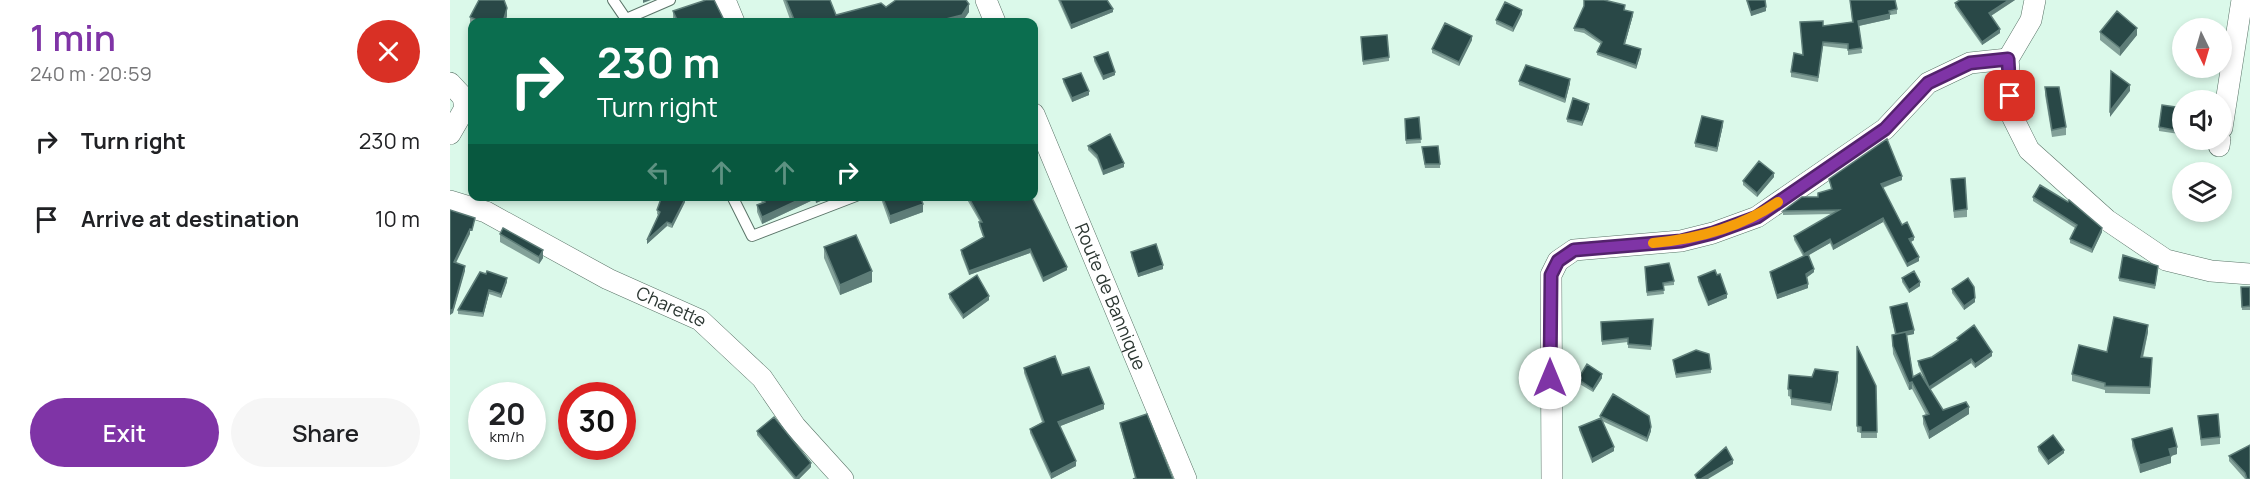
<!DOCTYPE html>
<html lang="en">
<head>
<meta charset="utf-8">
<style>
	:root { --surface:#fff; --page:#f6f6f6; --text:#202124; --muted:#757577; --accent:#7f34a6 }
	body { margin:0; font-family:Manrope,sans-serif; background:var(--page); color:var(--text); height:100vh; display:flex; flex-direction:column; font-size:22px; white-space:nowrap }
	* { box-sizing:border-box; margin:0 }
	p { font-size:20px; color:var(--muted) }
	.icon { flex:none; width:33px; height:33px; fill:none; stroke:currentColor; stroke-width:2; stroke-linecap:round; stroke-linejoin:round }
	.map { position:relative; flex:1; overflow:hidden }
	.details { display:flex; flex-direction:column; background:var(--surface); width:450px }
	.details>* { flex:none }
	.top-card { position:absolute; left:18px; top:18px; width:570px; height:183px; border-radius:12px; box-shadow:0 3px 9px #0003; background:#0b6e4f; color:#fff; overflow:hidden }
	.needle { width:39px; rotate:175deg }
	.fabs { position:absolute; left:1722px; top:18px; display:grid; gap:12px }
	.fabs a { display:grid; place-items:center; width:60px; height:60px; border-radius:50%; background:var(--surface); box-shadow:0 3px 9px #0003; font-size:30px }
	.speed { position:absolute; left:18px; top:382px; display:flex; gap:12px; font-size:30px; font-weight:700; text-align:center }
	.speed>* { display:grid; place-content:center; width:78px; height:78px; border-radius:50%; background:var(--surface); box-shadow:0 3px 9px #0003; line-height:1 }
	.speed small { font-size:15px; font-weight:400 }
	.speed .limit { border:9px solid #d22; background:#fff; color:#111 }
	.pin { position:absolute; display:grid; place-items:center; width:51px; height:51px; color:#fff; margin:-26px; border-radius:12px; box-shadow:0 3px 9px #0006 }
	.me { position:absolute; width:66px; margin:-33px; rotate:0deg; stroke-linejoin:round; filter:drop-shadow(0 0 4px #0008) }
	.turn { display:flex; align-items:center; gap:21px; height:126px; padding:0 30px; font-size:27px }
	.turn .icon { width:78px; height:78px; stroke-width:2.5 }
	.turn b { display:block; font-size:42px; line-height:51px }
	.lanes { display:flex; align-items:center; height:57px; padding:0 30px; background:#0003; justify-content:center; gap:30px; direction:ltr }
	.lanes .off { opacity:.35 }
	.round { display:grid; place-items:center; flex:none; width:63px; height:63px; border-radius:32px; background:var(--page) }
	.overview { display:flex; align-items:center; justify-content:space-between; height:102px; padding:0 30px }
	h1 { font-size:36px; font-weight:600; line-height:45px; color:var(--accent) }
	.action { display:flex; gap:12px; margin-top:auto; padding:12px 30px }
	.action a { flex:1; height:69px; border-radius:36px; background:var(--accent); color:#fff; font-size:24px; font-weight:600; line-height:69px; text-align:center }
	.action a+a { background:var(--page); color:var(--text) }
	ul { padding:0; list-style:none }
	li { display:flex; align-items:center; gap:18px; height:78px; padding:0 30px }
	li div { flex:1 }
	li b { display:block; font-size:22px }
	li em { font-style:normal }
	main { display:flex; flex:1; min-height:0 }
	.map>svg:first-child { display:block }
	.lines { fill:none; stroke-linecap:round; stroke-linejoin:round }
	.lane-casing { stroke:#5a7468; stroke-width:12 }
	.street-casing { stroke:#5a7468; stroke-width:22 }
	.lane { stroke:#fff; stroke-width:10 }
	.street { stroke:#fff; stroke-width:21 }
	.wall { fill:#82a098 }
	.shaded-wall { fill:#5e7d78 }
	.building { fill:#294847; stroke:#5e7d78; stroke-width:1.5 }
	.route-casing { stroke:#53226c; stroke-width:15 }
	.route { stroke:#7f34a6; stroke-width:10 }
	.slow { stroke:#f59e0b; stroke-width:10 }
	.labels { text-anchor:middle; stroke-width:6; stroke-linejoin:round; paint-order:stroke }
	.street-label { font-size:18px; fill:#2b3631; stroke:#dbf9ea }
</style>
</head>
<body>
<main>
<section class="details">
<div class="overview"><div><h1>1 min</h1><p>240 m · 20:59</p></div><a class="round" style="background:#d93025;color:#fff"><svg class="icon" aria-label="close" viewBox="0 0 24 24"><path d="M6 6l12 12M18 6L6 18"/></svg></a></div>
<ul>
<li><svg class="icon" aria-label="right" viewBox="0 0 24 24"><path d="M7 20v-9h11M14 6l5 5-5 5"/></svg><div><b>Turn right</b></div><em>230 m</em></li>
<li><svg class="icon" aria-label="arrive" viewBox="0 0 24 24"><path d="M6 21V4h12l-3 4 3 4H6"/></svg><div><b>Arrive at destination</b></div><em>10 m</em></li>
</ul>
<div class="action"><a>Exit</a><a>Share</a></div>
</section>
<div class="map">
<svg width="1800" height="479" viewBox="0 0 1800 479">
	<rect width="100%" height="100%" fill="#dbf9ea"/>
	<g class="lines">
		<!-- lane casing -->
		<g class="lane-casing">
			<path id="lane" d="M163 0 178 22
				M176 19 220 0
				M282 196 302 236 406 196"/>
		</g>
		<!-- street casing -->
		<g class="street-casing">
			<g id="street">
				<path d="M275 0 284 22"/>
				<path d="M536 0 545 22"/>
				<path d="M1585 0 1581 20 1558 59 1563 118 1579 150 1657 220 1716 260 1761 271 1800 274"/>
				<path d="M0 83 13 97 15 108 0 134"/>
				<path id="s1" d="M584 114 736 479"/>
				<path d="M1772 128 1792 0"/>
				<path d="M1769 146 1770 140"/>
				<path id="s2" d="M0 201 36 212 158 279 250 320 312 378 345 426 393 479"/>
				<path d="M1102 479 1101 275 1108 261 1124 250 1231 241 1263 233 1307 217 1435 129 1478 83 1520 63 1558 59"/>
			</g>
		</g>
		<!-- lane -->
		<use href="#lane" class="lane"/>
		<!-- street -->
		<use href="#street" class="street"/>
	</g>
	<!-- wall -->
	<path class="wall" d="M333 0H380L386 15 436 7 519 12 512 22H341Z
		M608 0H657L663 12 621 29Z
		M1296 0H1315L1316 11 1301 16Z
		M1400 0 1447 9V14L1440 15V19L1409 26 1412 53 1398 55V49L1373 46 1368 82 1341 77V72L1373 26 1402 22Z
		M1565 0 1541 16 1550 33 1532 45 1505 7V3Z
		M1175 10 1183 15 1175 44 1191 53 1186 69 1147 55V52L1151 44 1134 33 1124 31V28Z
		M223 11 275 22H225L223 19Z
		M1072 14 1063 32 1046 24V20Z
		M57 16 55 22H22V26L20 24V17Z
		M1650 32 1687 35 1670 56 1650 40Z
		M911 37 939 57V61L913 65Z
		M1022 40 1009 66 982 53V49Z
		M644 57 665 75 653 80 644 61Z
		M613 79 639 95 622 102 613 82Z
		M1069 81 1120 83 1115 103 1069 85Z
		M1595 87 1616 127V135L1602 137 1595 95Z
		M1139 108 1132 126 1117 122V119Z
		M1732 108 1729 134 1709 131V127Z
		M969 117 971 143 956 144 955 119Z
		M1273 125 1267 152 1245 147V143Z
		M638 146 674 167 653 175 647 159 638 150Z
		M972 147 990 164V168H975Z
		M1324 177 1307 197 1293 185V181Z
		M1379 179 1452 180 1433 188 1452 225 1464 240 1461 242 1469 261 1457 267 1433 222 1383 250 1380 243 1358 255 1364 272 1356 278 1358 288 1327 299 1320 275V272L1353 256 1344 240V236L1382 214 1333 215V211L1368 197 1381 189Z
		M1501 179 1517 209V217L1504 218Z
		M309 196H382L366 203 365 199 312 224 307 212V205L312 203Z
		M430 196H470L473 212 440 224Z
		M515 196H581L617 270 593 282 580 253 519 275 511 254V250L533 237 529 226V222H530Z
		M1583 197 1652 232 1642 253 1620 243V239L1625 228 1583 201Z
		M235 202 222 228 217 226 197 244 208 215 207 214V210Z
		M50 234 93 258 89 264 50 242Z
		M374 247 422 282 390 295 374 258Z
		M681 252 713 269 688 277 681 256Z
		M1195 267 1224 281V285L1213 286 1214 294 1197 296Z
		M1708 270 1705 289 1669 281V278Z
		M36 274 57 282 51 298 39 294 33 317 8 314V310Z
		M1248 277 1277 298 1258 306 1248 281Z
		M1452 278 1470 286 1459 293 1452 282Z
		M1791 287H1800V310H1792Z
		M1502 289 1525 302 1514 310 1502 293Z
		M499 294 539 300 513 319 499 298Z
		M1440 307 1464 334 1457 335 1463 377 1475 381 1468 365V361L1482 357 1507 341V338L1542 356 1525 368 1521 363 1480 390 1493 410 1519 414 1479 439 1473 424V416L1476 415 1462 389 1459 390 1443 354 1442 335 1445 334 1440 311Z
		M1203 319 1201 350 1178 348V342L1152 345 1151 322Z
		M1698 332 1693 358 1702 365 1700 394 1655 393V390L1622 381V374L1657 352Z
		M1407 346 1426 386 1427 438H1411V433L1407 432Z
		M1223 360 1261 369V373L1226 378Z
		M574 368 612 375 654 409 610 426 626 466 601 479 580 433V429L592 422 574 373Z
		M1152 378 1143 392 1128 383V379Z
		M1388 380 1381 411 1341 405V397L1338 396V389Z
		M1150 416 1201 431 1197 442 1152 421 1164 451 1142 463 1129 430V427L1150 418Z
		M1748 416 1770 437V444L1751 446Z
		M670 423 723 479 685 478 670 426Z
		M307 431 361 467 349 479H344L307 435Z
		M1682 439 1727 454 1721 456V463L1690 473 1682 446Z
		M1588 447 1614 453 1598 465 1588 451Z
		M1779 456 1800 479H1795L1779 461Z"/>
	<!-- shaded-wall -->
	<path class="shaded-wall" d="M193 0H201L193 3Z
		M1559 0H1565L1539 17V13Z
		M519 4V12L512 22H484Z
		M1316 7V11L1301 16V12Z
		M57 8V16L55 22H53Z
		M663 9V12L621 29V25Z
		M1072 10V14L1063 32V28Z
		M1183 12V15L1174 47V44Z
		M1440 14V19L1408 26V21Z
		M1687 28V35L1670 56V48Z
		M1550 29V33L1532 45V42Z
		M1022 36V40L1009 66V62Z
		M1191 49V53L1186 69V65Z
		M665 72V75L653 80V76Z
		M1120 79V83L1115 103V99Z
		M1680 85V91L1660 117V111Z
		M639 91V95L622 102V98Z
		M1139 104V108L1132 126V122Z
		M1273 121V125L1267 152V148Z
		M674 163V167L653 175V171Z
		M1324 173V177L1307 197V193Z
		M1452 176V180L1431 188V184Z
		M357 196H365V199L312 224V217Z
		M366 196H382L366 203Z
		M235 199V202L222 228V224Z
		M473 204V212L440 224V216Z
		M1433 218V222L1383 250V246Z
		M217 222V226L197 244V240Z
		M1652 228V232L1642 253V249Z
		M20 229V234L4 267V262Z
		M1464 237V240L1459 243V239Z
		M1380 239V243L1354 258V254Z
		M580 249V253L519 275V271Z
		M93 250V258L89 264V257Z
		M1469 257V261L1457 267V264Z
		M713 265V269L688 277V274Z
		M15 266V271L3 313 0 315V311Z
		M617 267V270L593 282V278Z
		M1364 269V272L1356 278V274Z
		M422 271V282L390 295V285Z
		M57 278V282L51 298V294Z
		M1470 282V286L1459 293V290Z
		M1358 284V288L1327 299V295Z
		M39 290V294L33 317V313Z
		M1277 294V298L1258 306V302Z
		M539 296V300L513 319V315Z
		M1525 298V302L1514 310V306Z
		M1698 325V332L1691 364V357Z
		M1464 330V334L1446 338V334Z
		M1542 352V356L1525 368V364Z
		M1521 359V363L1479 390V387Z
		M1388 372V380L1381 411V404Z
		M1152 374V378L1143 392V389Z
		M1462 382V389L1459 390V383Z
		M654 404V409L608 427V422Z
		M1519 407V414L1479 439V432Z
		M1201 427V431L1197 442V438Z
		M1164 447V451L1142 463V459Z
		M1727 447V454L1721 456V463L1690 473V465L1719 449Z
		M1614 450V453L1598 465V461Z
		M1283 460V464L1258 479H1251Z
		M626 461V466L601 479V474Z
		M361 463V467L349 479H346Z"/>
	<!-- building -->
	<path class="building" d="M29 0H54L57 8 53 22H31L20 17Z
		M256 0H264L275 22H228L223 11Z
		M336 0H380L386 15 431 3 436 7 446 0H516L519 4 512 15 484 22H345Z
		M610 0H657L663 9 621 25Z
		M1134 0H1154L1175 5 1174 10 1183 12 1174 44 1191 49 1186 65 1147 52 1152 42 1134 29 1124 28 1134 6Z
		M1297 0H1315L1316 7 1301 12Z
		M1400 0H1445L1447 9 1439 11 1440 14 1408 21 1412 48 1398 50V44L1373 42 1368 77 1341 72 1344 53 1353 55 1350 22 1373 21V26L1403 22Z
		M1510 0H1559L1539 13 1550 29 1532 42 1505 3Z
		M1055 2 1072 10 1063 28 1046 20Z
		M1667 11 1687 28 1670 48 1650 32Z
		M995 23 1022 36 1009 62 982 49Z
		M937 35 939 57 913 61 911 37Z
		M658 52 665 72 653 76 644 57Z
		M1076 65 1120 79 1115 99 1069 81Z
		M1661 71 1680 85 1660 111Z
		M631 73 639 91 622 98 613 79Z
		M1595 87H1609L1616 127 1602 130Z
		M1123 98 1139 104 1132 122 1117 119Z
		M1712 105 1732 108 1729 131 1709 127Z
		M1252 116 1273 121 1267 148 1245 143Z
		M969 117 971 139 956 140 955 119Z
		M660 134 674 163 653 171 647 155 638 146Z
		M1437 139 1452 176 1431 184 1452 225 1457 222 1464 237 1459 239 1469 257 1457 264 1433 218 1383 246 1380 239 1354 254 1344 236 1389 210 1333 211 1352 197H1368V193L1382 189 1379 179Z
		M988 146 990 164H975L972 147Z
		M1309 161 1324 173 1307 193 1293 181Z
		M1515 178 1517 209 1504 211 1501 179Z
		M1590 185 1618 202 1619 200 1652 228 1642 249 1620 239 1627 225 1583 197Z
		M212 196H231L235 199 222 224 217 222 197 240 210 212 207 210Z
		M312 196H357L312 217 307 205 315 202Z
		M432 196H470L473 204 440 216Z
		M518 196H581L617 267 593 278 580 249 519 271 511 250 534 237 529 222H532Z
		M0 210 25 218 22 230 20 229 4 262 15 266 3 309 0 311Z
		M53 228 93 250 89 257 50 234Z
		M406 235 422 271 390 285 374 247Z
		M706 244 713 265 688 274 681 252Z
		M1358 254 1364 269 1356 274 1358 284 1327 295 1320 272Z
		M1673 255 1708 266 1705 285 1669 278Z
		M1219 263 1224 281 1213 283 1214 290 1197 292 1195 267Z
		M1265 270 1267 275 1270 274 1277 294 1258 302 1248 277Z
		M37 271 57 278 51 294 39 290 33 313 8 310 30 272 36 274Z
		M1464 271 1470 282 1459 290 1452 278Z
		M527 275 539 296 513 315 499 294Z
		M1518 278 1524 287 1525 298 1514 306 1502 289Z
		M1791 287H1800V306L1792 307Z
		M1457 303 1464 330 1446 334 1440 307Z
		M1664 317 1698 325 1691 357 1702 358 1700 387 1655 386V383L1622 374 1629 345 1657 352Z
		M1203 319 1201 346 1178 344V338L1152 341 1151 322Z
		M1524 325 1542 352 1525 364 1521 359 1479 387 1468 361 1482 357 1508 340 1507 338Z
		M1456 332 1463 377 1470 373 1493 410 1516 402 1519 407 1479 432 1473 416 1479 414 1462 382 1459 383 1443 346 1442 335Z
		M1407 346 1426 386 1427 432H1411V427L1407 426Z
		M1246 350 1259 354 1261 369 1226 374 1223 360Z
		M605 356 612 375 639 367 654 404 608 422 626 461 601 474 580 429 594 422 574 368Z
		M1137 364 1152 374 1143 389 1128 379Z
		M1365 369 1388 372 1381 404 1341 398V390L1338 389 1339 375 1362 377Z
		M1163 394 1199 416 1201 427 1197 438 1150 416Z
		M697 414 723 479H683L686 478 670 423Z
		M1768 414 1770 437 1751 439 1748 416Z
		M324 417 361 463 346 478 307 431Z
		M1151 418 1164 447 1142 459 1129 427Z
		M1722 428 1727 447 1719 449 1721 456 1690 465 1682 439Z
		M1603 435 1614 450 1598 461 1588 447Z
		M1800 445V479H1797L1795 473 1779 456Z
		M1276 447 1283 460 1251 479H1247L1245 475Z"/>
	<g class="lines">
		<!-- route casing -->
		<g class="route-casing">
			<path id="route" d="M1100 378 1101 275 1108 261 1124 250 1231 241 1263 233 1307 217 1435 129 1478 83 1520 63 1558 59 1560 96"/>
		</g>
		<!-- route -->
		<use href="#route" class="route"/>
		<!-- slow -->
		<path class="slow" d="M1203 243C1248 239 1290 228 1328 202"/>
	</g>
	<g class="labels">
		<!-- street labels -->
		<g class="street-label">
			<text dy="6" stroke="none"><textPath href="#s1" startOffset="198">Route de Bannique</textPath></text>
			<text dy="6" stroke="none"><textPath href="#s2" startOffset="246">Charette</textPath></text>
		</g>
	</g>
</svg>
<div class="fabs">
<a><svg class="needle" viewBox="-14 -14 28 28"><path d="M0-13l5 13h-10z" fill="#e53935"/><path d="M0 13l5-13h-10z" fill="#757577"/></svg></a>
<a><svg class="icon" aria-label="sound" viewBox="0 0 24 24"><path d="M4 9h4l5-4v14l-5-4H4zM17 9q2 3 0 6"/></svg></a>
<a><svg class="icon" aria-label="layers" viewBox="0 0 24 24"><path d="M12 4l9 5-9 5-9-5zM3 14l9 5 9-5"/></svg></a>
</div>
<div class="speed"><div>20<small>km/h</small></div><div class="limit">30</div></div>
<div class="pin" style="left:1560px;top:96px;background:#d93025"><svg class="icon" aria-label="arrive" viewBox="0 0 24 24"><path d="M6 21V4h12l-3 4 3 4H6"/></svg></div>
<svg class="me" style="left:1100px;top:378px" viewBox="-20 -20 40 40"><circle r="19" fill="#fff"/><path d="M0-13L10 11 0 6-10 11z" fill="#7f34a6"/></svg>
<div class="top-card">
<div class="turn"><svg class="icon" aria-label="right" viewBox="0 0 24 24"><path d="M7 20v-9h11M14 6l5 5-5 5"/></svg><div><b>230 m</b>Turn right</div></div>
<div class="lanes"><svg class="icon off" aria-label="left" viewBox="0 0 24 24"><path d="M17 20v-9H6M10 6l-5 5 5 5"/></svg><svg class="icon off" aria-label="ahead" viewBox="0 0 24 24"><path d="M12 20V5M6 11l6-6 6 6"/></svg><svg class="icon off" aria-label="ahead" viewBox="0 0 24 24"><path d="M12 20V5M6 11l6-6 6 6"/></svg><svg class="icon" aria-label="right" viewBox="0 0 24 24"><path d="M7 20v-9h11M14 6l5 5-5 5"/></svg></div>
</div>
</div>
</main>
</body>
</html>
